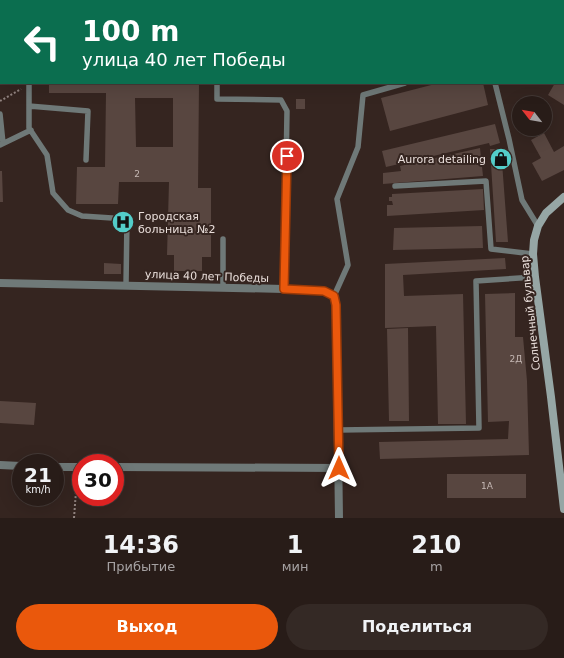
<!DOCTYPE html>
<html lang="ru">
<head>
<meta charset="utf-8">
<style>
	:root { --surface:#281c18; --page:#342925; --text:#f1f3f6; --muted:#a5a1a2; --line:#443a37; --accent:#ea580c }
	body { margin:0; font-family:"DejaVu Sans",sans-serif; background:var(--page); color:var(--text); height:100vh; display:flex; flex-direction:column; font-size:15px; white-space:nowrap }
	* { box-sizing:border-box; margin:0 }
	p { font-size:13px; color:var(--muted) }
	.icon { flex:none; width:22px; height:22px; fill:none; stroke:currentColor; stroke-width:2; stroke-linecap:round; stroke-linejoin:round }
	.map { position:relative; height:518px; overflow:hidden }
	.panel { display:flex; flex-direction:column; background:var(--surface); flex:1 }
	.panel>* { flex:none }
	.guide { position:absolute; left:0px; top:0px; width:564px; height:84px; box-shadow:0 4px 16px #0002,0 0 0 1px var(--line); background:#0b6e4f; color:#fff; overflow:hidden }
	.needle { width:26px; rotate:301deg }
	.buttons { position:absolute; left:512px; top:96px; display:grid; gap:8px }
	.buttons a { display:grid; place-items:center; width:40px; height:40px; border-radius:50%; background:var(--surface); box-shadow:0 4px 16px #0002,0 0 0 1px var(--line); font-size:20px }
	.speed { position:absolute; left:12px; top:454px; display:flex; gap:8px; font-size:20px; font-weight:700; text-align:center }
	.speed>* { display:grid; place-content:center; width:52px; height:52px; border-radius:50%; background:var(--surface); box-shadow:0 4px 16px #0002,0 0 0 1px var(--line); line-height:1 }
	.speed small { font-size:10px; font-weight:400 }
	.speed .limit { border:6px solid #d22; background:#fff; color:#111 }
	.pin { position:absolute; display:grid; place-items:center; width:34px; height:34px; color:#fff; margin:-17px; border:2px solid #fff; border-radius:50%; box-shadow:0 1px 4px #0007 }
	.me { position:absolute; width:44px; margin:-22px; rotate:0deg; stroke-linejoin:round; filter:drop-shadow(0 0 3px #0008) }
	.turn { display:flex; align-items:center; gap:14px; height:84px; padding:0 16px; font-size:18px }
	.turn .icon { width:52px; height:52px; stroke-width:2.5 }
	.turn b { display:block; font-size:28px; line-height:34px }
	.eta { display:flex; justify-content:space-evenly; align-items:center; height:68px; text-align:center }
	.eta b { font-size:24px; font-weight:700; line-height:28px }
	.cta { display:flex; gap:8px; margin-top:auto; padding:8px 16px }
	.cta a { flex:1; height:46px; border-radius:24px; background:var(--accent); color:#fff; font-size:16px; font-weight:700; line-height:46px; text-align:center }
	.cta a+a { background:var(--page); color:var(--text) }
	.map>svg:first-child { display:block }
	.building { fill:#584640; fill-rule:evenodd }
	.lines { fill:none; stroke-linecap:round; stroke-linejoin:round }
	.path { stroke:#928480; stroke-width:2; stroke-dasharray:2 2; stroke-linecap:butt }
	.lane { stroke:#6f7978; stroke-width:5.5 }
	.street { stroke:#6f7978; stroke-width:8 }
	.secondary { stroke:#96a6a5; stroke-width:8 }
	.route-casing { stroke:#983908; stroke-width:10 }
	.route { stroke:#ea580c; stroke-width:7 }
	.labels { text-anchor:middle; stroke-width:4; stroke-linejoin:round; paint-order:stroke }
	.number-label { font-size:9px; fill:#c5b8b4 }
	.poi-label { font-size:11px; fill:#e9deda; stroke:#352520; text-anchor:end }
	.street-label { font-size:11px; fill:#e9deda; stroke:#352520 }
</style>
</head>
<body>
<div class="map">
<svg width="564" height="518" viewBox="0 0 564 518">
	<rect width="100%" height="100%" fill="#352520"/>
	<!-- building -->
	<path class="building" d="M49 83H199L198 188H211V257H202V271H174V255H167L169 182H119L118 204H76L77 167H105L106 93H49ZM135 98H173V147H136Z
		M439 83H483L488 105 390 131 381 98Z
		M555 83H564V105L548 95Z
		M296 99H305V109H296Z
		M495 124 500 143 490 146 489 143 386 167 382 151Z
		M544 133 554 152 564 146V170L542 181 532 163 541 158 531 140Z
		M480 148 483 176 383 184V173L401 171 400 166Z
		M490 149H501L508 242H496Z
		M0 171H2L3 202H0Z
		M483 189 484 210 387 216V205H393L392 201H389V197H392V194Z
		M482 226 483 248 393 250 394 228Z
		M505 258 506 269 403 275 404 296 463 294 466 424H438L436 326 385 328V264Z
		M104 263 121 264V274H104Z
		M515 293V337H523L527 381 529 455 380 459 379 442 508 439 509 421 488 422 485 294Z
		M408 328 409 421H389L387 329Z
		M0 401 36 403 34 425 0 423Z
		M447 474H526V498H447Z"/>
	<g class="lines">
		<!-- path -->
		<path class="path" d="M0 101 21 89
			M74 518 77 478"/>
		<!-- lane -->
		<path class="lane" d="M36 1V0
			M85 1V0
			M217 1V0
			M563 9H564
			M563 21 564 22
			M563 32H564
			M563 42H564
			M0 47H1
			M29 83V128L47 155 53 193 68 210 82 216 127 219 126 285
			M217 83V99L281 100 287 111 284 289
			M495 83 509 139 522 200 538 226
			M29 106 88 111 86 160
			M0 114 3 143
			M0 145 31 130
			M395 186 486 181 491 249 533 254
			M223 239V287
			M334 296 348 265 337 199 358 147 363 95 405 83
			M339 430 479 428 476 281 535 277"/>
		<!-- street -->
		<path class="street" d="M0 283 284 289 324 291 334 296 336 305 339 518
			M0 465 21 466
			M55 467H81
			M115 467 339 468"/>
		<!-- secondary -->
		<path class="secondary" d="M564 197 546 213 538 226 534 240 533 254 535 277 551 397 564 509"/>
	</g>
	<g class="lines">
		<!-- route casing -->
		<g class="route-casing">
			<path id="route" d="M287 156 284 289 324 291 334 296 336 305 339 468"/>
		</g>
		<!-- route -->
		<use href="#route" class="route"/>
	</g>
	<!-- icons -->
	<defs>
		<g id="shop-disc" transform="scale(1.15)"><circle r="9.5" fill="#53cdc9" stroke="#352520"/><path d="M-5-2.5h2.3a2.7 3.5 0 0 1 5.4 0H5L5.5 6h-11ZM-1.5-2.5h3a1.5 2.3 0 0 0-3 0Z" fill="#111"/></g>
		<g id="hospital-disc" transform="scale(1.15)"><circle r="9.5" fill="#53cdc9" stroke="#352520"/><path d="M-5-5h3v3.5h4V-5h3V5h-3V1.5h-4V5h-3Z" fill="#111"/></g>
	</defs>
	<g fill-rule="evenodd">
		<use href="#shop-disc" x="501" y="159"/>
		<use href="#hospital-disc" x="123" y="222"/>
	</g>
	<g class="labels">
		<!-- number labels -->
		<g class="number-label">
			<text x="137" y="177">2</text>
			<text x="516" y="362">2Д</text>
			<text x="487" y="489">1А</text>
		</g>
		<!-- poi labels -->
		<g class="poi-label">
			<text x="486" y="163">Aurora detailing</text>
			<text x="138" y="220" text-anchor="start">Городская<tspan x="138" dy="13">больница №2</tspan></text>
		</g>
		<!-- street labels -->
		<g class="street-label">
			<text transform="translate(207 276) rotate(2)" y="4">улица 40 лет Победы</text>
			<text transform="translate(530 313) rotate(-96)" y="4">Солнечный бульвар</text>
		</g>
	</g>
</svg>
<div class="buttons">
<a><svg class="needle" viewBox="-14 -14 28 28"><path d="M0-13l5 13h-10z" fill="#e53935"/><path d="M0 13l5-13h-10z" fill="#a5a1a2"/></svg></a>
</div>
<div class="speed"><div>21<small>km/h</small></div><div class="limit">30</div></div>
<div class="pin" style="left:287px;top:156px;background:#d93025"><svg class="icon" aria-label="arrive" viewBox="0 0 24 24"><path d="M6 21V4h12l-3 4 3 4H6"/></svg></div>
<svg class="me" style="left:339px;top:468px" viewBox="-20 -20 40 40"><path d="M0-17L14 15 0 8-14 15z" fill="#ea580c" stroke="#fff" stroke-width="4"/></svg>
<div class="guide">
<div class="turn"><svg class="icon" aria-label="left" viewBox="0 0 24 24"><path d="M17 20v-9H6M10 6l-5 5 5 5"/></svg><div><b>100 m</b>улица 40 лет Победы</div></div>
</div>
</div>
<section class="panel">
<div class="eta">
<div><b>14:36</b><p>Прибытие</p></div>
<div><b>1</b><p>мин</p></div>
<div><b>210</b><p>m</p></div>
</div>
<div class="cta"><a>Выход</a><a>Поделиться</a></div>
</section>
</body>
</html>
